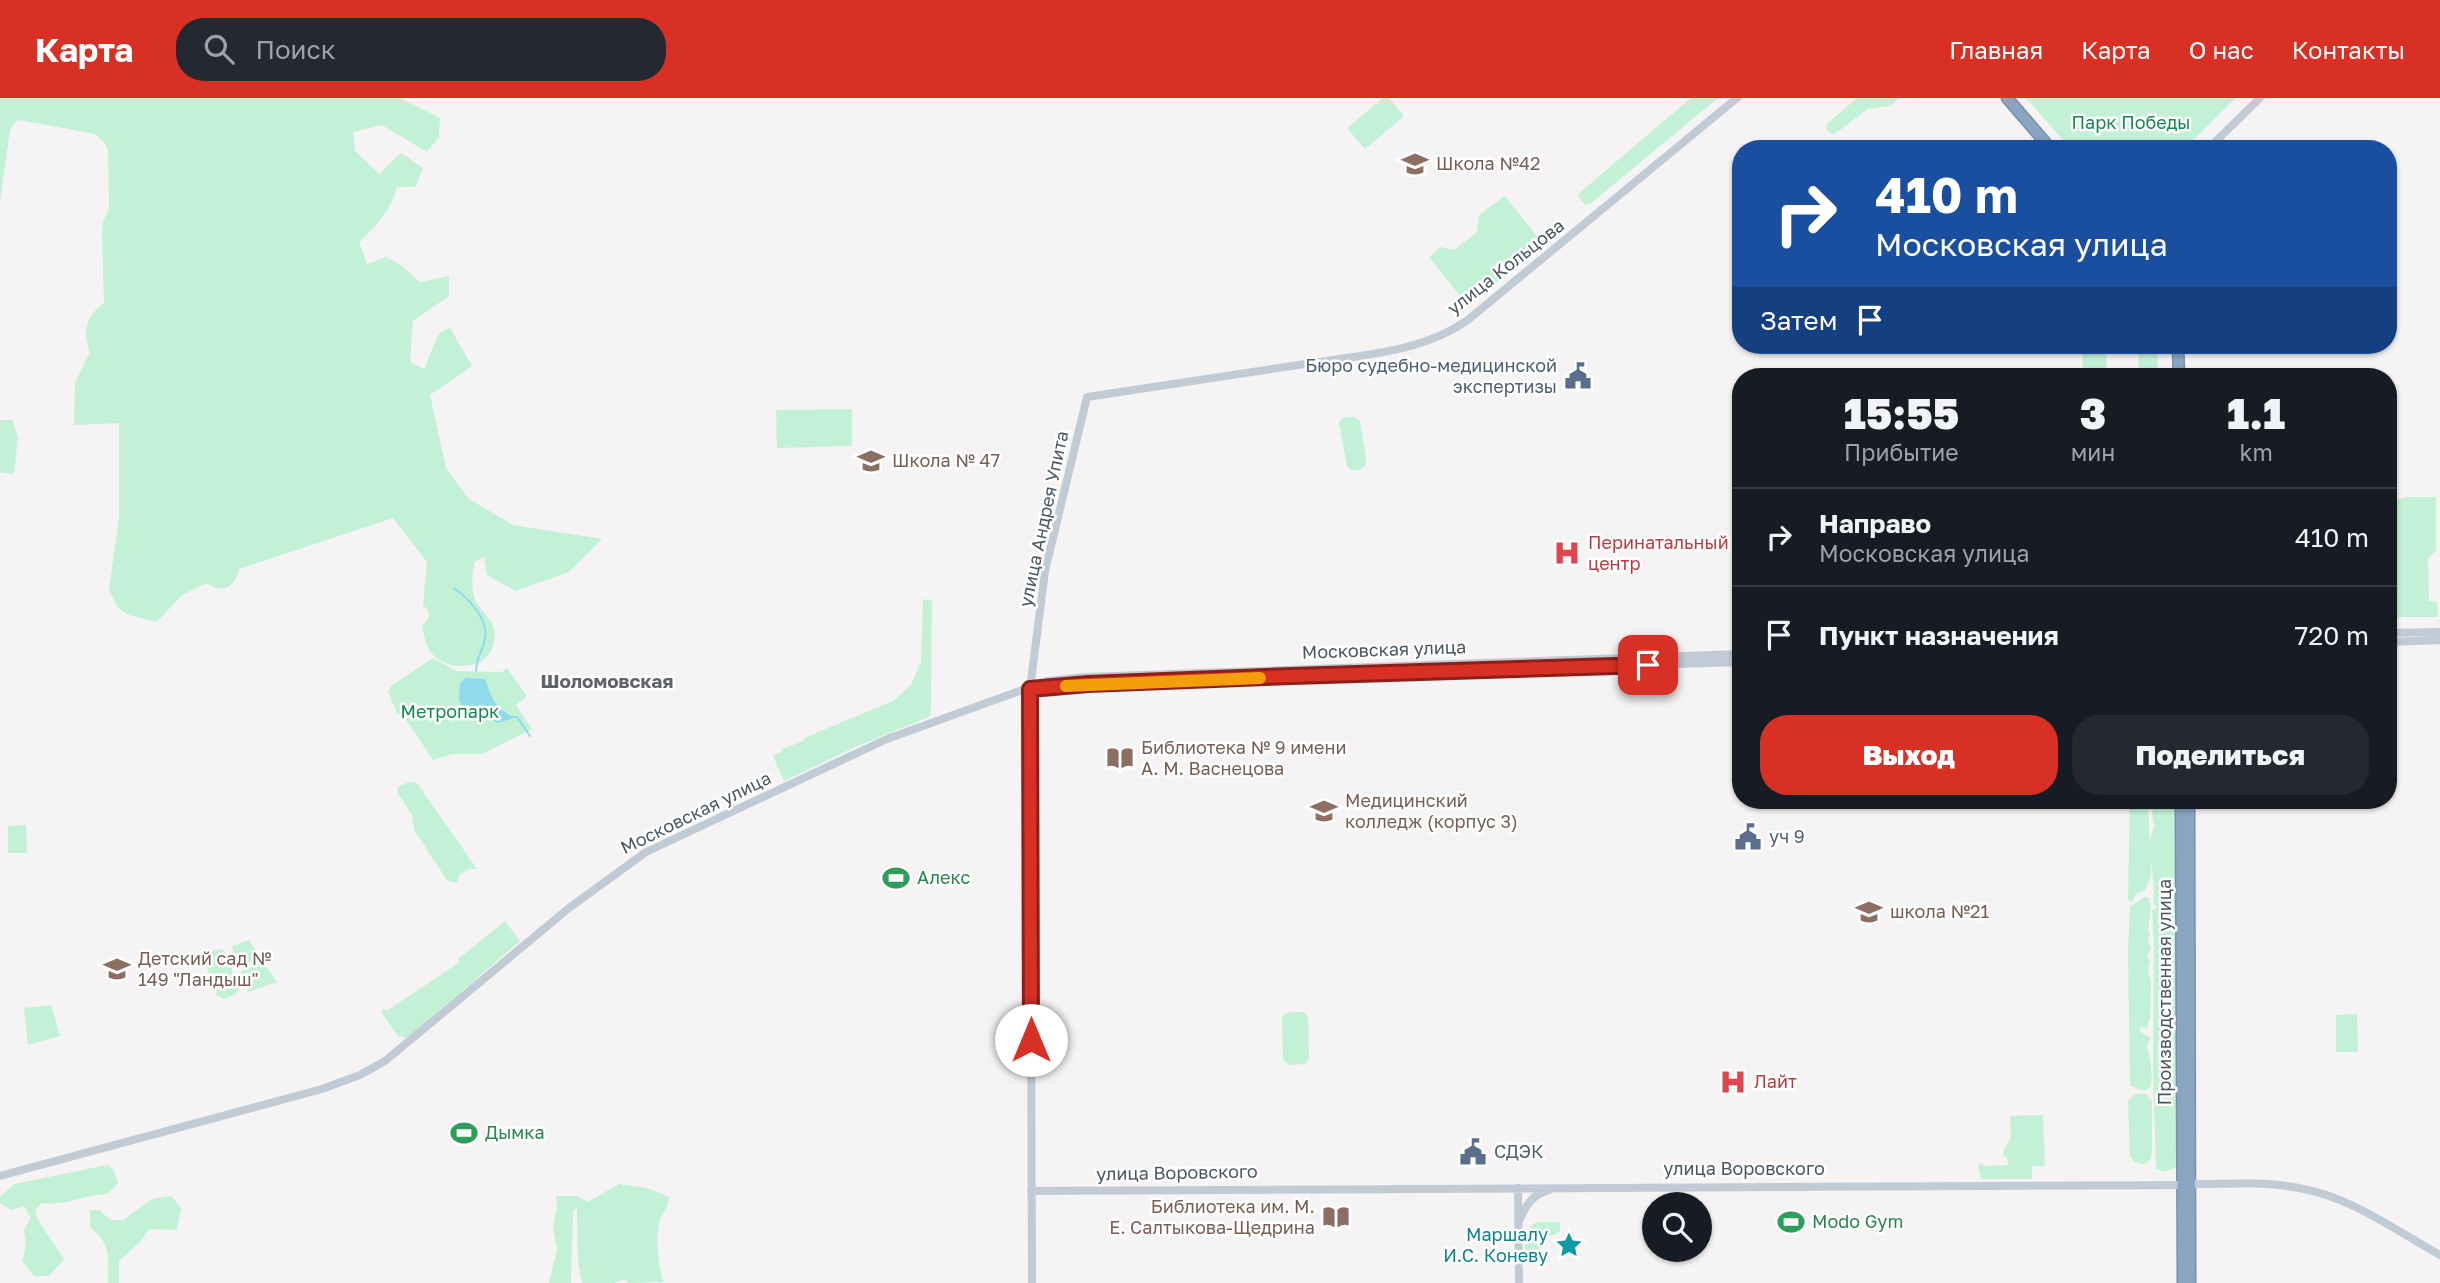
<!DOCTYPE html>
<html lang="ru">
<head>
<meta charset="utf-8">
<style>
	:root { --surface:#171b24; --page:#242831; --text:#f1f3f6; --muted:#9ea1a6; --line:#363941; --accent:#d93025 }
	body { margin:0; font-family:"Golos Text",sans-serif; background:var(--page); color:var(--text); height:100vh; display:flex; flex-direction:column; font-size:26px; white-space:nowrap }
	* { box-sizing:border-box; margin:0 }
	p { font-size:23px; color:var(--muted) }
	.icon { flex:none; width:38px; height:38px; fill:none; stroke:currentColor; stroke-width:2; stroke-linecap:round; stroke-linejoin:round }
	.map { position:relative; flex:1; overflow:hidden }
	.details { position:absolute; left:1732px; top:270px; width:665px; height:441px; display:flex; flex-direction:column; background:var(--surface); border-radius:28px; box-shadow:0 2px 5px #0004 }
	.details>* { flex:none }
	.hud { position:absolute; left:1732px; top:42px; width:665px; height:214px; border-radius:28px; box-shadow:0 2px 5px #0004; background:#1a4fa0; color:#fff; overflow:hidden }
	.buttons { position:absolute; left:1642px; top:1094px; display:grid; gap:14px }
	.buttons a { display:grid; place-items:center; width:70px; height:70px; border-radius:50%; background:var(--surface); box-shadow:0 2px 5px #0004; font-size:35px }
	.pin { position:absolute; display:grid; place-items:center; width:60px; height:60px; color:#fff; margin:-30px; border-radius:14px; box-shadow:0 4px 10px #0006 }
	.me { position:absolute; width:77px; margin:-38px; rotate:0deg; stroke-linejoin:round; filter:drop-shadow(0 0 5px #0008) }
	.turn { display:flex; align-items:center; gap:24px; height:147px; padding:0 28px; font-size:32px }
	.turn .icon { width:91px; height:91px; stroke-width:2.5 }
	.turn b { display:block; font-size:49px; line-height:60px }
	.then { display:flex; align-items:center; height:66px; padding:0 28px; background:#0003; gap:14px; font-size:26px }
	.eta { display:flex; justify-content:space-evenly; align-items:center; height:119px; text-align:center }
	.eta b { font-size:42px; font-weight:800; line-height:49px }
	.button { display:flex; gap:14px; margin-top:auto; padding:14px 28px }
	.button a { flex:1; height:80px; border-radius:28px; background:var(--accent); color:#fff; font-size:28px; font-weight:800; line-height:80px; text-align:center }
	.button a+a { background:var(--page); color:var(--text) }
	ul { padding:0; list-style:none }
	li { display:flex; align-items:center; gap:21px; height:98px; padding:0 28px; border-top:2px solid var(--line) }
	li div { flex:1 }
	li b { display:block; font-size:26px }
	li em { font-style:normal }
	header { display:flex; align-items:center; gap:42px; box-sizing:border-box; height:98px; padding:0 35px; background:var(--accent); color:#fff }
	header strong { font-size:33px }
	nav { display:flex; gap:38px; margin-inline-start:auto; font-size:24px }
	.search { width:490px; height:63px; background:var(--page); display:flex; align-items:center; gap:18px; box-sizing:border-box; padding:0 24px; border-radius:28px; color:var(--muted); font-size:26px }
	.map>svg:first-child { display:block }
	.green { fill:#c3f1d5 }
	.water { fill:#90daee }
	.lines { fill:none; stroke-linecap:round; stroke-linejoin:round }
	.stream { stroke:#90daee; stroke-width:2 }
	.highway-casing { stroke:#7690ad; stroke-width:13 }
	.secondary { stroke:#c1cbd6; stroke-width:8 }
	.highway { stroke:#8ba5c1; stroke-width:10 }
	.route-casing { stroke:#8d1f18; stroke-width:18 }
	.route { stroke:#d93025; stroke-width:12 }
	.slow { stroke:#f59e0b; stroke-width:12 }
	.labels { text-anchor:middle; stroke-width:5; stroke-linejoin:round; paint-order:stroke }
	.park-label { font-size:18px; fill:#17864f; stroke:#fff }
	.education-label { font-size:18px; fill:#785e54; stroke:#fff; text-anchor:start }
	.street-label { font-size:18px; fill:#4a5661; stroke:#fff }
	.service-label { font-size:18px; fill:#4e5e75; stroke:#fff; text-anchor:start }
	.health-label { font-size:18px; fill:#be3a42; stroke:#fff; text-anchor:start }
	.leisure-label { font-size:18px; fill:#27864d; stroke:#fff; text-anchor:start }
	.culture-label { font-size:18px; fill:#0d838f; stroke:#fff; text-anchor:end }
	.neighbourhood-label { font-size:19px; font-weight:bold; fill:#5f6368; stroke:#fff }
</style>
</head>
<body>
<header>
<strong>Карта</strong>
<div class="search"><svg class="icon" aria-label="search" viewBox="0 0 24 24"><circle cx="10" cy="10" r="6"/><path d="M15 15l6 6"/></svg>Поиск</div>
<nav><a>Главная</a><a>Карта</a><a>О нас</a><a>Контакты</a></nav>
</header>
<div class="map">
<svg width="2440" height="1185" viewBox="0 0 2440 1185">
	<rect width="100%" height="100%" fill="#f5f3f3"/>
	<!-- green -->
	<path class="green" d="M0 0H400L440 20 439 39 427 54 382 27 353 34 355 53 379 76 401 55 423 70 415 89H397C391 112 376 129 359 144L367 166 386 159 401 167 420 184 449 178V198L413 223 410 264 424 271 439 235 450 230 472 268 430 297 446 370 469 401 513 427 602 441 569 474 516 493 487 477 484 459 475 464C471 477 470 498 480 510 490 522 496 526 494 543 491 571 452 575 434 558 426 550 424 538 422 528L429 519 428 512 423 507 427 464 393 420 239 471C236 488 223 497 207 485L182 497 157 524 129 517 118 510 109 492 119 420V325L74 327 75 285 90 254C82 233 86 218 104 205L102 136 103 123 109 111 108 53 105 45 95 36 20 22 16 23 10 32 0 103Z
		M1383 0H1389L1404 18 1365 51 1347 30Z
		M1691 0H1718L1590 106 1585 107 1577 97Z
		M1857 0H1899L1890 8 1868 11 1833 37 1827 32 1826 27Z
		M2026 0H2236L2184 51H2071Z
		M1505 98 1544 147 1468 208 1429 159 1441 149 1454 152 1477 134 1479 117Z
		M2082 247H2106L2107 278H2083Z
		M2138 247H2157L2158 278H2139Z
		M852 311V348L777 350 776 312Z
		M1347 319H1354L1360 323 1366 360 1365 368 1359 372H1351L1347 368 1339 325 1341 321Z
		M0 322H12L18 339 14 376 0 374Z
		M2409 399H2436V452L2428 461 2429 503 2437 504 2438 519H2389V403Z
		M923 501 932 503 931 612 929 619 857 648 784 683 773 658 781 654 782 651 804 643V640L893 603 911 587 921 564Z
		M433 560 456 573 502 574 507 570 527 598 516 607 532 631 482 656H452L433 662 403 617H398L388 594 391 588Z
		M409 684 417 685 477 771H469L458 778V783L455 785 447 782 414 732 412 717 397 694 398 689Z
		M2130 702H2148L2151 777 2145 792 2136 796 2132 804 2128 802Z
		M2154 702H2177L2178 752 2174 823 2176 832V1069L2165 1074 2156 1071 2153 969 2154 848 2152 813 2157 809 2153 805C2158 782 2143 752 2154 729L2152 716Z
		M26 727 27 755H8V728Z
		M2144 799 2148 800 2151 807 2148 833 2150 835 2148 842 2151 850 2147 858 2150 862 2148 873 2151 883 2150 920 2147 930 2140 929V934L2151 940 2147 947C2150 962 2154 976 2150 990L2143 993 2131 988 2130 984 2128 853 2130 809Z
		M505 823 520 843 407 940 398 938 381 914 384 911 388 912 460 864 458 861Z
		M249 842 263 863 243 868 237 866 232 848Z
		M219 851 225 853 239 891 235 897 223 901 217 897 204 862 208 855Z
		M264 865 277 884 248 894 241 875 243 871Z
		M51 907 60 938 28 947 24 910Z
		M1293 914H1304L1308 919 1309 960 1305 966 1289 967 1283 962 1282 919 1286 915Z
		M2357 916 2358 954H2336V917Z
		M2134 996H2146L2152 1003V1055L2150 1062 2144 1066 2135 1064 2130 1059 2128 1003Z
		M2043 1017 2045 1068H2032V1081H1981L1978 1068 1981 1065 1984 1068 2008 1067 2007 1059 2003 1058 2004 1051 2011 1040 2010 1018Z
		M107 1067 113 1071 118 1085 108 1096C81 1097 68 1108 41 1105L35 1112 38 1122 64 1161 49 1178H34L22 1163 26 1148 24 1132 31 1120 24 1108 11 1112 0 1105V1099L14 1086Z
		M619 1086 647 1090 669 1099C668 1112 661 1115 659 1126 655 1144 659 1166 663 1184L629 1185 623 1181 614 1185H582L578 1164 577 1111 573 1112 571 1185H549L557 1152 553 1129 557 1109 556 1098H577L588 1104Z
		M171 1098 181 1110 177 1132 149 1131 140 1144 119 1163V1185H108C108 1158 112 1147 90 1129V1112H99L111 1122H123L152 1101Z
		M1537 1124H1560V1133L1554 1137 1539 1138V1150L1529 1158C1521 1147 1524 1129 1537 1124Z"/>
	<!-- water -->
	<path class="water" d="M466 580 485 581C491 598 493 607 511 618V621L497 625 479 613 463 611 459 602 460 585Z"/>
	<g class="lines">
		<!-- stream -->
		<path class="stream" d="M454 490C468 500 489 521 485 541 483 554 477 555 476 573
			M511 619H517L530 638"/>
		<!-- highway casing -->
		<g class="highway-casing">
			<path id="highway" d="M2007 0 2051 51
				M2178 247 2179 278
				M2181 702 2183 1185
				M2189 702 2190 1185"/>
		</g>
		<!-- secondary -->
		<path class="secondary" d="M2208 51 2260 0
			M2389 535 2440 534
			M2389 544 2440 542
			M1040 590 1292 578 1741 564
			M0 1078 322 991 360 977 385 963 569 810 646 754 887 641 1047 583 1085 579 1741 556
			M2192 1086C2227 1086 2264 1083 2299 1090 2351 1099 2395 1132 2440 1157
			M1518 1090 1519 1185
			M1031 1093 2182 1087
			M1520 1121C1526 1107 1533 1096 1549 1092
			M1032 1185 1030 591 1045 473 1087 299C1159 288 1232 277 1305 266 1360 257 1422 255 1469 221L1737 0"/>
		<!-- highway -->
		<use href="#highway" class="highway"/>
	</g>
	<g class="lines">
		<!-- route casing -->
		<g class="route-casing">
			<path id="route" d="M1031 942 1030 591 1088 586 1292 578 1648 567"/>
		</g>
		<!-- route -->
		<use href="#route" class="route"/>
		<!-- slow -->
		<path class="slow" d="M1066 588 1260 580"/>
	</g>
	<!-- icons -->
	<defs>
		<g id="school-bare" transform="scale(2.1)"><path d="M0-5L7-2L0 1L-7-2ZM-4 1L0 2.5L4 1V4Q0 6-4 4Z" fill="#8d6e63" stroke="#fff" stroke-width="2.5" paint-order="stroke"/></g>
		<g id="civic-bare" transform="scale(2.1)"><path d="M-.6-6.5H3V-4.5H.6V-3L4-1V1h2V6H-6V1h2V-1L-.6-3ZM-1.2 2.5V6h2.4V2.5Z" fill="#5c6f8a" stroke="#fff" stroke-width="2.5" paint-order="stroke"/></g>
		<g id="hospital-bare" transform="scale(2.1)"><path d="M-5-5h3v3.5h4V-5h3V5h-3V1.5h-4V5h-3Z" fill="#e0444e" stroke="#fff" stroke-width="2.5" paint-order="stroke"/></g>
		<g id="library-bare" transform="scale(2.1)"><path d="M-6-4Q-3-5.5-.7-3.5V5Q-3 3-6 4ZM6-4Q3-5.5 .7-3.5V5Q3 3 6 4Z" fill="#8d6e63" stroke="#fff" stroke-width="2.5" paint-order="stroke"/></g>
		<g id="university-bare" transform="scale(2.1)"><path d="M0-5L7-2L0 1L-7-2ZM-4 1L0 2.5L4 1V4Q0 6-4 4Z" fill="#8d6e63" stroke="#fff" stroke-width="2.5" paint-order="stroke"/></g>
		<g id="stadium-bare" transform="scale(2.1)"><path d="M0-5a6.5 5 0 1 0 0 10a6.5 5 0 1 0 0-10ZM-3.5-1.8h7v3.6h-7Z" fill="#2e9e5b" stroke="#fff" stroke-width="2.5" paint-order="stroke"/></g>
		<g id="sight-bare" transform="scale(2.1)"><path d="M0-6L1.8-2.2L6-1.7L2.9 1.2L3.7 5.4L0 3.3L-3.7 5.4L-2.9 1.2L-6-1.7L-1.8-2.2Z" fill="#0f9aa8" stroke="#fff" stroke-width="2.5" paint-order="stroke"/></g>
	</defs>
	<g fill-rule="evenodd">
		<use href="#school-bare" x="1415" y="66"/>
		<use href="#civic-bare" x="1578" y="278"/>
		<use href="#school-bare" x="871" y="363"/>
		<use href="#hospital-bare" x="1567" y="455"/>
		<use href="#library-bare" x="1120" y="660"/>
		<use href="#university-bare" x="1324" y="713"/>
		<use href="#civic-bare" x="1748" y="739"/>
		<use href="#stadium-bare" x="896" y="780"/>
		<use href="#school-bare" x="1869" y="814"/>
		<use href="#school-bare" x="117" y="871"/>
		<use href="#hospital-bare" x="1733" y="984"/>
		<use href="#stadium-bare" x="464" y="1035"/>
		<use href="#civic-bare" x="1473" y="1054"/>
		<use href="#library-bare" x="1336" y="1119"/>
		<use href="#stadium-bare" x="1791" y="1124"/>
		<use href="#sight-bare" x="1569" y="1147"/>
	</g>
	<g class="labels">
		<!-- park labels -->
		<g class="park-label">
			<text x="2131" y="31">Парк Победы</text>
			<text x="450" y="620">Метропарк</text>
		</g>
		<!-- education labels -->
		<g class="education-label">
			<text x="1436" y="72">Школа №42</text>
			<text x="892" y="369">Школа № 47</text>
			<text x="1141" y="656">Библиотека № 9 имени<tspan x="1141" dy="21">А. М. Васнецова</tspan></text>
			<text x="1345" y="709">Медицинский<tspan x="1345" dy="21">колледж (корпус 3)</tspan></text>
			<text x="1890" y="820">школа №21</text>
			<text x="138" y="867">Детский сад №<tspan x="138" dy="21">149 "Ландыш"</tspan></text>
			<text x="1315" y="1115" text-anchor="end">Библиотека им. М.<tspan x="1315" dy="21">Е. Салтыкова-Щедрина</tspan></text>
		</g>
		<!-- street labels -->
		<g class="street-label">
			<text transform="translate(1506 169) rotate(-38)" y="6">улица Кольцова</text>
			<text transform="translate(1044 421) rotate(-78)" y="6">улица Андрея Упита</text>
			<text transform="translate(1384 552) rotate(-2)" y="6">Московская улица</text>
			<text transform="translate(696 715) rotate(-26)" y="6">Московская улица</text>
			<text transform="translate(2165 894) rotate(-90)" y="6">Производственная улица</text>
			<text x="1744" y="1077">улица Воровского</text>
			<text transform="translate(1177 1075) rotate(-1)" y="6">улица Воровского</text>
		</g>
		<!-- service labels -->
		<g class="service-label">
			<text x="1557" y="274" text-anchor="end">Бюро судебно-медицинской<tspan x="1557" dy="21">экспертизы</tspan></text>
			<text x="1769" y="745">уч 9</text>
			<text x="1494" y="1060">СДЭК</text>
		</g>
		<!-- health labels -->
		<g class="health-label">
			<text x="1588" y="451">Перинатальный<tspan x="1588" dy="21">центр</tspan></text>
			<text x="1754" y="990">Лайт</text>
		</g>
		<!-- leisure labels -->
		<g class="leisure-label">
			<text x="917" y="786">Алекс</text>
			<text x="485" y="1041">Дымка</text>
			<text x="1812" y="1130">Modo Gym</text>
		</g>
		<!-- culture labels -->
		<g class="culture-label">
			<text x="1548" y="1143">Маршалу<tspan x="1548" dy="21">И.С. Коневу</tspan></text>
		</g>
		<!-- neighbourhood labels -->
		<g class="neighbourhood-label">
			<text x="607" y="590">Шоломовская</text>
		</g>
	</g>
</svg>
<div class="buttons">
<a><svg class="icon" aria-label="search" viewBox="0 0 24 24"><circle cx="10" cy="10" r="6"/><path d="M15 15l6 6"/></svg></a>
</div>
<div class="pin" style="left:1648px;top:567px;background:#d93025"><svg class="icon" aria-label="arrive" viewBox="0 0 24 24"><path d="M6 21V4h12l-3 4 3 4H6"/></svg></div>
<svg class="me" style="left:1031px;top:942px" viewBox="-20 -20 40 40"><circle r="19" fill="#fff"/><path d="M0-13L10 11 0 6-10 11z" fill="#d93025"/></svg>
<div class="hud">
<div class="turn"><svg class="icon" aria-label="right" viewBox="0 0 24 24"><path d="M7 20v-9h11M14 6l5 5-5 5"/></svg><div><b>410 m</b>Московская улица</div></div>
<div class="then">Затем<svg class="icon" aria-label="arrive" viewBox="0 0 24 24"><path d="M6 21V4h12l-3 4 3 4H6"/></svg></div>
</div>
<section class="details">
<div class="eta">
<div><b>15:55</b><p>Прибытие</p></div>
<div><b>3</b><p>мин</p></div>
<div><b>1.1</b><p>km</p></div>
</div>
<ul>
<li><svg class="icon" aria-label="right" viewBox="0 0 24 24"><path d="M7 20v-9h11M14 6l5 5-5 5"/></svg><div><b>Направо</b><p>Московская улица</p></div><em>410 m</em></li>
<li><svg class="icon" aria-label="arrive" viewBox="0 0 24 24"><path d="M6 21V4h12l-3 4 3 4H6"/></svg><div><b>Пункт назначения</b></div><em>720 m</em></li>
</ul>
<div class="button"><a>Выход</a><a>Поделиться</a></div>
</section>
</div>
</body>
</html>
